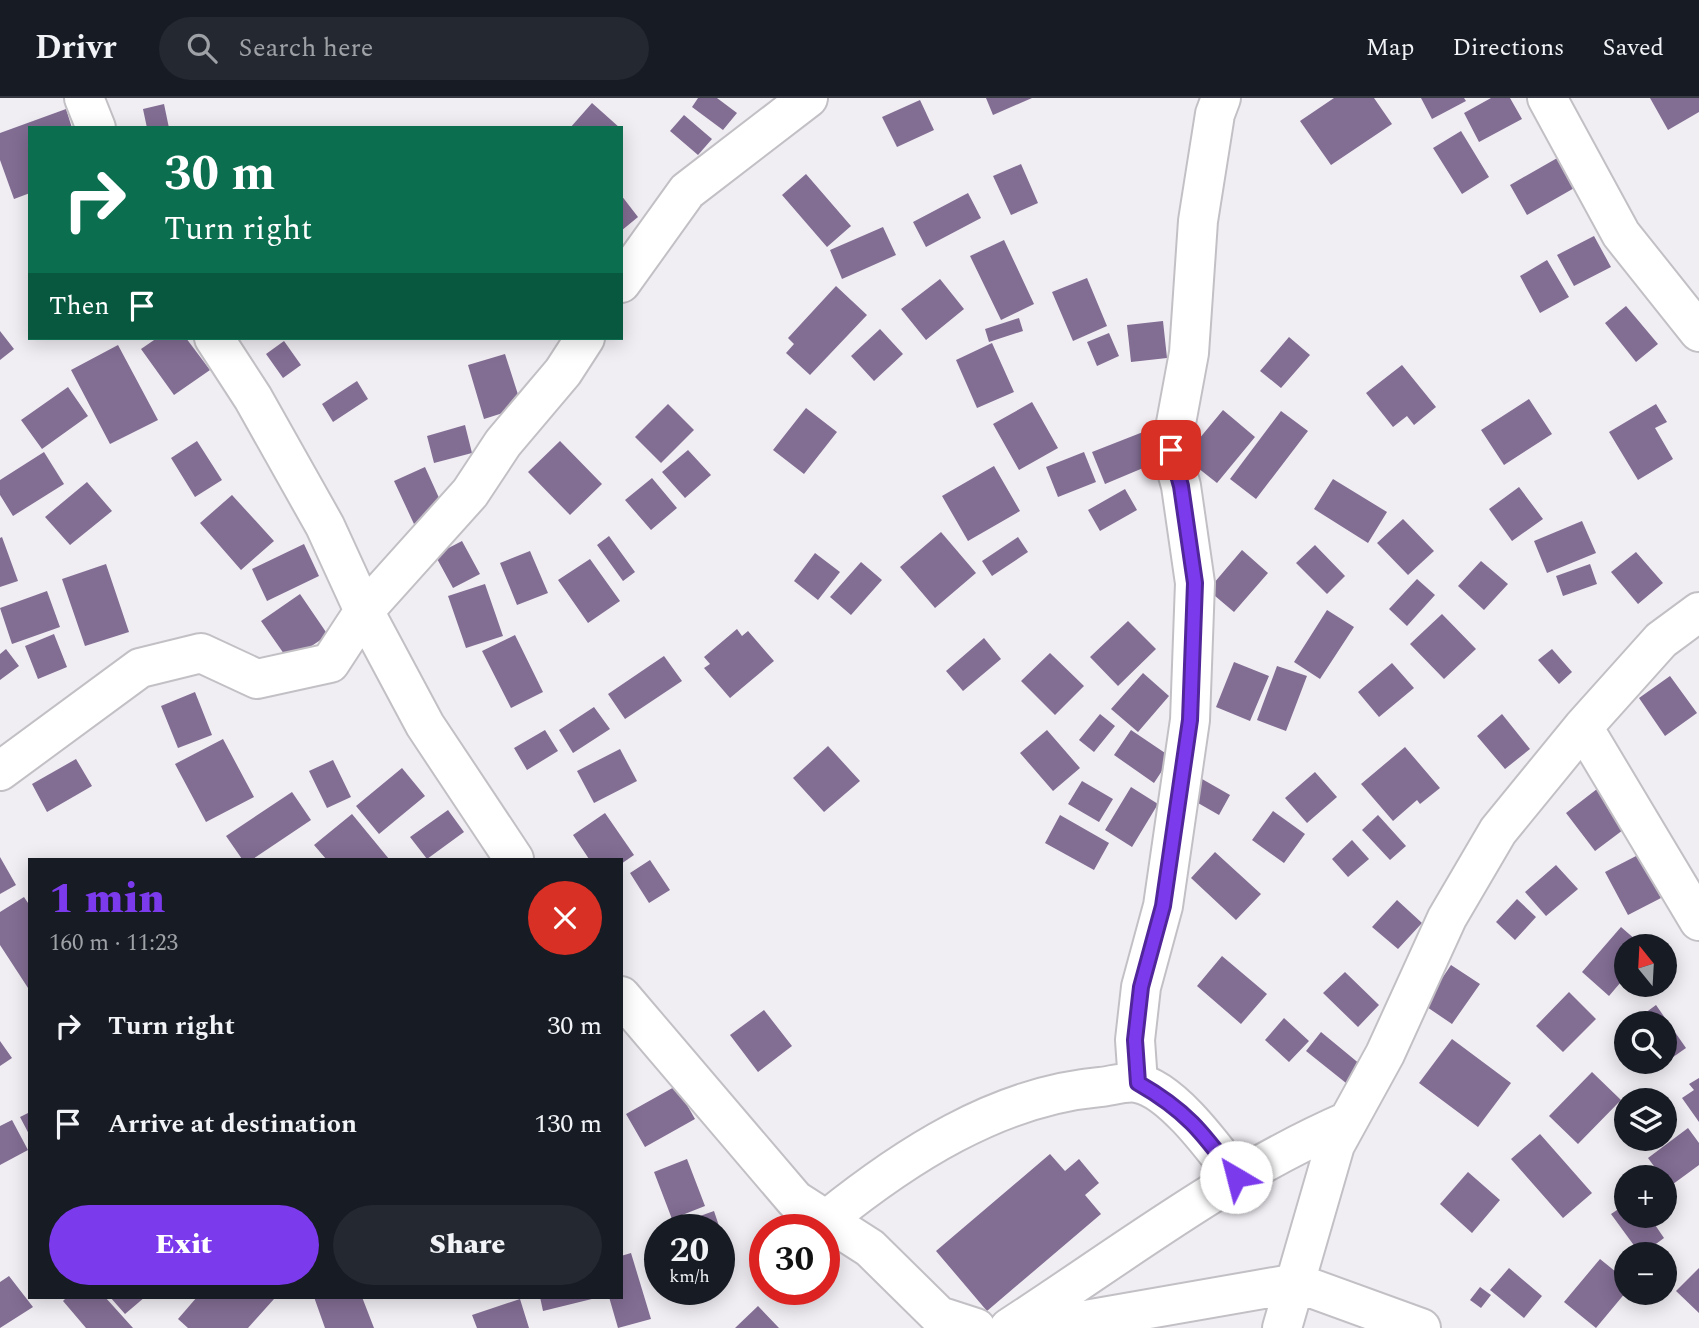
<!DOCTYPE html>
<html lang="en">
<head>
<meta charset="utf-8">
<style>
	:root { --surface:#171b24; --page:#242831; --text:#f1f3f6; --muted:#9ea1a6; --line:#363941; --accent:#7c3aed }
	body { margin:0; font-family:Spectral,serif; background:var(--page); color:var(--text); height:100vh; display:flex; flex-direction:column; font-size:26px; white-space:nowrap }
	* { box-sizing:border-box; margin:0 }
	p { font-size:23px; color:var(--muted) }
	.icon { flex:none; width:38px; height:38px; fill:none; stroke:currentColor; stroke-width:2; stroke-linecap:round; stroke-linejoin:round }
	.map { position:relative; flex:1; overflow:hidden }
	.details { position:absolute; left:28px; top:760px; width:595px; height:441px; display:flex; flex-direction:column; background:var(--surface); border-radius:0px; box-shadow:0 4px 18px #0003 }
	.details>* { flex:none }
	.hud { position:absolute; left:28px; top:28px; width:595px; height:214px; border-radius:0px; box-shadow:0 4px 18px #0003; background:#0b6e4f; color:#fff; overflow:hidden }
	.needle { width:46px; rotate:342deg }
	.controls { position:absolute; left:1614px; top:836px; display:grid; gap:14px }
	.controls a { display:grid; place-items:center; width:63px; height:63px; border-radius:50%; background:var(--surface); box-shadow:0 4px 18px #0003; font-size:35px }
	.speed { position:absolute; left:644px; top:1116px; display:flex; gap:14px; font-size:35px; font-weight:700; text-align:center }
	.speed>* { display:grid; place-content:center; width:91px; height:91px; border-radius:50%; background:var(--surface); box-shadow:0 4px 18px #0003; line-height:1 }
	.speed small { font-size:18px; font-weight:400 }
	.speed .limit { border:10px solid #d22; background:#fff; color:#111 }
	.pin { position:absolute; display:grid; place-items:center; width:60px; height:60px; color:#fff; margin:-30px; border-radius:14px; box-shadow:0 4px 10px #0006 }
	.me { position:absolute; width:77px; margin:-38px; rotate:323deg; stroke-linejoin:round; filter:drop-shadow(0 0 5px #0008) }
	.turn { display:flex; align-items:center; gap:24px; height:147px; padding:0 21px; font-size:32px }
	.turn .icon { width:91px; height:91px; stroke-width:2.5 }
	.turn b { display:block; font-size:49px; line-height:60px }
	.then { display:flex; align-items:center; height:66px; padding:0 21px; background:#0003; gap:14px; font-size:26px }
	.round { display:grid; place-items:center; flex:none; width:74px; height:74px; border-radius:37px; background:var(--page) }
	.headline { display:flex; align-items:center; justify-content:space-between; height:119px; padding:0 21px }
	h1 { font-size:42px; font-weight:800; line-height:52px; color:var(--accent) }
	.cta { display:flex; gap:14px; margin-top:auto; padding:14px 21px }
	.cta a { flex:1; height:80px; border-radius:42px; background:var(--accent); color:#fff; font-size:28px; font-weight:800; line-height:80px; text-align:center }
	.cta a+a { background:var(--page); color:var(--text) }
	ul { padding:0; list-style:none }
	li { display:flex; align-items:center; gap:21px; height:98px; padding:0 21px }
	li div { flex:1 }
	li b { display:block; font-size:26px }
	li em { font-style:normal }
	header { display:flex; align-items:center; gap:42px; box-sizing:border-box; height:98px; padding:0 35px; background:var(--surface); border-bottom:2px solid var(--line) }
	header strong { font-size:33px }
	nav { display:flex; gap:38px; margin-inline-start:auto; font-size:24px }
	.search { width:490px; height:63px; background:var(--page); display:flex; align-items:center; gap:18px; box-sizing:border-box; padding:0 24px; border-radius:38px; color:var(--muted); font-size:26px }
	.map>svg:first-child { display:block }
	.building { fill:#826d93 }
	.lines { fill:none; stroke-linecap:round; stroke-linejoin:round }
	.minor-casing { stroke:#c3c0c5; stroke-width:42 }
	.minor { stroke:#fff; stroke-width:38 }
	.route-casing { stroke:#51269a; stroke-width:18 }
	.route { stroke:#7c3aed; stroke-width:12 }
</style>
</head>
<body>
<header>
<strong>Drivr</strong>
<div class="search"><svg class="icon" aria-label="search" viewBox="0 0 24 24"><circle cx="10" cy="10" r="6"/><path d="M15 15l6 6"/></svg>Search here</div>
<nav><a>Map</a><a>Directions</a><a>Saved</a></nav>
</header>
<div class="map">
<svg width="1699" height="1230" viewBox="0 0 1699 1230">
	<rect width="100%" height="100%" fill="#f0edf3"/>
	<!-- building -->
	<path class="building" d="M698 0H717L737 15 723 32 692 9Z
		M986 0H1032L993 17Z
		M1334 0H1374L1392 26 1331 67 1300 23Z
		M1421 0H1464L1466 3 1432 21Z
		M1491 0H1510L1522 21 1479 44 1464 15Z
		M1650 0H1699V14L1668 32Z
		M920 2 934 32 897 49 882 19Z
		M592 5 620 30H570Z
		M164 6 169 30H147L143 11Z
		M66 11 72 30H30V95L14 101 0 62V35Z
		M684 17 712 41 698 57 670 33Z
		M1461 33 1489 79 1462 96 1433 50Z
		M1559 59 1576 89 1527 117 1510 87Z
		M1021 66 1038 105 1011 117 993 78Z
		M806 76 851 128 827 149 782 97Z
		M968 95 981 120 926 149 913 124Z
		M621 97 638 119 621 133Z
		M883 129 896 157 842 181 830 152Z
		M1594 138 1611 169 1574 188 1557 157Z
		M1004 142 1034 206 1001 222 970 158Z
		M1547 162 1569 199 1540 215 1520 178Z
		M1087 180 1107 228 1073 243 1052 194Z
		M940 181 964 211 926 242 901 211Z
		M836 188 867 217 810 277 786 255 794 246 788 240Z
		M1626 208 1658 246 1636 264 1605 225Z
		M1019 220 1023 233 989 244 985 231Z
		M1163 223 1167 260 1131 264 1127 227Z
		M880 231 903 256 874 283 851 258Z
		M0 233 14 251 0 262Z
		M1109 235 1119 258 1097 268 1087 244Z
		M1289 239 1310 257 1281 290 1260 273Z
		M157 240H186L210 272 174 297 141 251Z
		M284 243 301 267 283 280 266 256Z
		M992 245 1014 294 977 310 956 262Z
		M118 247 158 322 110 346 71 272Z
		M505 256 522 309 484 321 468 267Z
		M1402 267 1436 309 1414 327 1407 318 1393 329 1366 295Z
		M357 283 368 301 333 324 322 306Z
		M68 289 88 318 42 351 21 322Z
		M1529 301 1552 336 1504 367 1481 332Z
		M1032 304 1058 350 1019 372 993 326Z
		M668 306 694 332 661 365 635 339Z
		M1656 306 1667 324 1655 330 1673 361 1638 382 1609 334Z
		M806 310 837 334 804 376 773 352Z
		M1223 312 1255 339 1217 385 1184 359Z
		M1281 313 1308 333 1256 401 1230 381Z
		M465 327 472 355 434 365 427 338Z
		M1143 334 1155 365 1105 386 1092 354Z
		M197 343 222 382 195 399 171 360Z
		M560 343 602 386 570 417 528 374Z
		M688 352 711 377 685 400 662 374Z
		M44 354 64 386 13 418 0 397V382Z
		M1084 354 1096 384 1058 399 1046 369Z
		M994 368 1020 413 968 443 942 398Z
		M425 369 445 413 414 426 394 383Z
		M652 380 677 410 651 432 625 402Z
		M1333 381 1387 414 1368 445 1314 411Z
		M87 384 112 413 70 447 45 419Z
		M1519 389 1543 421 1512 443 1489 411Z
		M1125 391 1137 412 1100 433 1088 412Z
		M232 397 274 443 241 472 200 425Z
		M1403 421 1434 453 1408 477 1377 445Z
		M1582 423 1596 455 1547 475 1534 443Z
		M941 434 976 475 935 510 900 469Z
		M609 438 635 474 623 483 597 447Z
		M2 439 18 483 0 489V440Z
		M1018 439 1028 454 992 478 982 463Z
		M462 443 480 476 453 490 435 457Z
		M304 446 319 478 267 503 252 471Z
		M1315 447 1345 478 1327 496 1296 465Z
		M1242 452 1268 475 1234 514 1208 492Z
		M530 453 548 495 517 507 500 465Z
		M1636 454 1663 485 1638 506 1611 474Z
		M815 455 840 474 818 502 794 483Z
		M590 461 620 503 588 525 558 482Z
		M1481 463 1508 486 1484 512 1458 488Z
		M861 464 882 482 851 517 830 499Z
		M106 466 129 534 85 548 62 481Z
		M1590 466 1597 486 1563 498 1556 478Z
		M1417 481 1435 497 1407 528 1389 511Z
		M485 486 503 538 466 550 448 498Z
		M47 493 60 529 12 546 0 510Z
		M300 496 328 537 289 563 261 523Z
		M1327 512 1354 529 1320 581 1294 564Z
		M1442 516 1476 551 1444 581 1410 546Z
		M1128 523 1156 551 1118 588 1090 559Z
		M737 531 742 538 748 533 774 563 730 600 704 570 710 566 704 559Z
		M54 536 67 569 38 581 25 548Z
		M515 537 543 594 511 610 482 553Z
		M984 540 1001 561 963 593 946 573Z
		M6 551 19 568 0 582V556Z
		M1552 551 1572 574 1559 586 1538 562Z
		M1050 555 1084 588 1055 617 1021 583Z
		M664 558 682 583 625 621 608 596Z
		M1234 564 1269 578 1250 623 1216 609Z
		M1392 565 1414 590 1379 619 1358 594Z
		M1277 568 1307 578 1286 633 1257 622Z
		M1143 575 1169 598 1138 634 1111 611Z
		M1670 578 1697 615 1665 638 1639 600Z
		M195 594 212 637 178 650 161 608Z
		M594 609 610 631 573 655 559 632Z
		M1100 616 1115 628 1094 654 1079 642Z
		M1502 616 1530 651 1505 671 1477 638Z
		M545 632 558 653 527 672 514 650Z
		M1047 632 1080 670 1053 693 1020 655Z
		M1131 632 1171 659 1154 685 1114 657Z
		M223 641 254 699 206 724 175 666Z
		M828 648 860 683 824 714 793 680Z
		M1405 649 1440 690 1420 706 1417 702 1393 723 1361 686Z
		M620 651 637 683 594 705 577 673Z
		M76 661 92 688 47 714 32 686Z
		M333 662 351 699 327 710 309 673Z
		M402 670 425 698 379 736 356 708Z
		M1315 674 1337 699 1307 725 1285 700Z
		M1195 677 1230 697 1219 717 1184 697Z
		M1082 683 1113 701 1099 724 1068 706Z
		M1131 689 1158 706 1132 749 1105 732Z
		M1597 691 1627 729 1595 753 1566 715Z
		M292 694 311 722 253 761H242L226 738Z
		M448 712 464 734 427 761 410 739Z
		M1273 713 1305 736 1284 765 1252 742Z
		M605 715 634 757 621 766V761H589L573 737Z
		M352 716 389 761H326L314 747Z
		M1060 717 1109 745 1094 772 1045 745Z
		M1378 717 1406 748 1390 762 1362 732Z
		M1352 742 1369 761 1348 779 1332 761Z
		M1215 754 1261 796 1236 822 1191 780Z
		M1638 757 1661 800 1628 817 1605 774Z
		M0 759 16 787 0 796Z
		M650 762 670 792 649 805 630 775Z
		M1556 767 1578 791 1546 818 1525 794Z
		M24 799 30 808V893L0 847V814Z
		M1517 801 1536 819 1515 842 1496 824Z
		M1397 802 1422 825 1398 851 1372 829Z
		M1621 829 1644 849H1626V878L1609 898 1582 874Z
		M1222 858 1267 896 1241 926 1197 888Z
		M1451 867 1480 886 1452 926 1424 907Z
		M1345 874 1379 907 1358 929 1323 895Z
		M1569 894 1596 921 1563 954 1536 928Z
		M1656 907 1686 950 1656 971 1651 964H1664V926H1630Z
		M764 912 792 948 758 974 730 937Z
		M1284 920 1309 943 1289 964 1265 942Z
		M1321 934 1361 967 1346 985 1306 953Z
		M1452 941 1511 985 1478 1029 1419 985Z
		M0 943 12 960 0 968Z
		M1592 974 1621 1002 1578 1046 1549 1018Z
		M1699 980V1024L1682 1000 1694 992 1689 986Z
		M676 988 695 1021 645 1049 626 1016Z
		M30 1014V1038L20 1019Z
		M12 1022 28 1052 0 1067V1028Z
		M1688 1030 1699 1045V1067L1669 1089 1648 1060Z
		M1540 1036 1592 1095 1563 1120 1511 1061Z
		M1050 1056 1065 1073 1079 1061 1099 1085 1085 1097 1101 1116 987 1213 936 1153Z
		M687 1061 705 1108 672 1121 654 1074Z
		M1468 1074 1500 1102 1472 1135 1440 1106Z
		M1626 1106V1118H1649L1664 1140 1641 1157 1611 1116Z
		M714 1113 723 1140 719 1141V1132H689L686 1123Z
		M631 1155 651 1221 618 1230 609 1199H621V1158Z
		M1600 1161 1626 1182V1194L1596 1230 1564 1204Z
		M1509 1170 1542 1198 1524 1220 1490 1192Z
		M1699 1170V1215L1676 1193Z
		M9 1178 33 1209 0 1230V1184Z
		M1480 1189 1491 1197 1481 1210 1470 1202Z
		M67 1199H105L133 1230H86L63 1203Z
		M110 1199H145L125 1216Z
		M197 1199H272L274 1201 248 1230H188L178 1221Z
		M314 1199H362L374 1230H325Z
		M540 1199H596V1200L543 1213Z
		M520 1201 529 1230H477L472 1217Z
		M758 1208 779 1230H735Z"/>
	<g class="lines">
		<!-- minor casing -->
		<g class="minor-casing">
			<path id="minor" d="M84 0 96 30
				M1547 0 1621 136 1699 234
				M621 185 687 93 808 0
				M214 240 253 300 325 428 364 513 425 627 514 761
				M1583 629 1699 823
				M0 673 140 570 201 555 257 581 330 565 364 513 470 395 503 345 563 274 585 240
				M621 898 795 1102 870 1150 939 1218 976 1230
				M1138 985 1135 942 1141 889 1163 808 1190 622 1195 485 1181 388 1171 352 1189 255 1198 123 1215 16 1221 0
				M826 1122C904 1059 997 998 1100 989 1111 988 1126 983 1137 985 1172 991 1216 1053 1236 1079
				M1009 1230C1120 1158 1226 1076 1348 1023
				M1040 1230 1297 1185 1421 1230
				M1282 1230 1335 1047 1385 956 1447 820 1498 733 1583 629 1661 542 1699 514"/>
		</g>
		<!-- minor -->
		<use href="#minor" class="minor"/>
	</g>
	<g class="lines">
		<!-- route casing -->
		<g class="route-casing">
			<path id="route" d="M1171 352 1181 388 1195 485 1190 622 1163 808 1141 889 1135 942 1138 985C1187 1013 1203 1035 1236 1079"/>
		</g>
		<!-- route -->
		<use href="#route" class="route"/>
	</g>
</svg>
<div class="controls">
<a><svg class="needle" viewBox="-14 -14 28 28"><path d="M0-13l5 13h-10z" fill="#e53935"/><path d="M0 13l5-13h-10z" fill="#9ea1a6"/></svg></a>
<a><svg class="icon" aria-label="search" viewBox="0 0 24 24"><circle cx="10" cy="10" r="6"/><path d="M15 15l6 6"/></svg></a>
<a><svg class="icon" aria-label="layers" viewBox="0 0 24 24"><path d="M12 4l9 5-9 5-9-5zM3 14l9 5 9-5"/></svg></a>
<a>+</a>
<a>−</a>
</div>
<div class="speed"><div>20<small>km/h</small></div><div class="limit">30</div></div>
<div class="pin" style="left:1171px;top:352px;background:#d93025"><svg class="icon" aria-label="arrive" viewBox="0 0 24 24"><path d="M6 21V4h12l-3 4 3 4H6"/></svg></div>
<svg class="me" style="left:1236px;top:1079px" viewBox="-20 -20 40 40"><circle r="19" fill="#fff"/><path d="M0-13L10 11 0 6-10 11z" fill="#7c3aed"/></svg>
<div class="hud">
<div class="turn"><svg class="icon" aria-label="right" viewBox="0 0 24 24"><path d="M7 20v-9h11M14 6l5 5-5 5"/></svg><div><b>30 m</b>Turn right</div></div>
<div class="then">Then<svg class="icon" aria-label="arrive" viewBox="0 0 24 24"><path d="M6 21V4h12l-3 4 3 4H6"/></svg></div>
</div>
<section class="details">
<div class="headline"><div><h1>1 min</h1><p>160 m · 11:23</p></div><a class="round" style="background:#d93025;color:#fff"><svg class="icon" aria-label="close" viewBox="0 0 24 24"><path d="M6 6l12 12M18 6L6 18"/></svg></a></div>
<ul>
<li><svg class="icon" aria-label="right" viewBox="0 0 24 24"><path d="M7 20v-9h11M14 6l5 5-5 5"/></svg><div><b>Turn right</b></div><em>30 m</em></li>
<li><svg class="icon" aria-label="arrive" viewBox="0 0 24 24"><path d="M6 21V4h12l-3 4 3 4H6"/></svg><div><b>Arrive at destination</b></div><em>130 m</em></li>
</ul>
<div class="cta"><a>Exit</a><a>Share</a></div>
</section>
</div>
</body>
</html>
